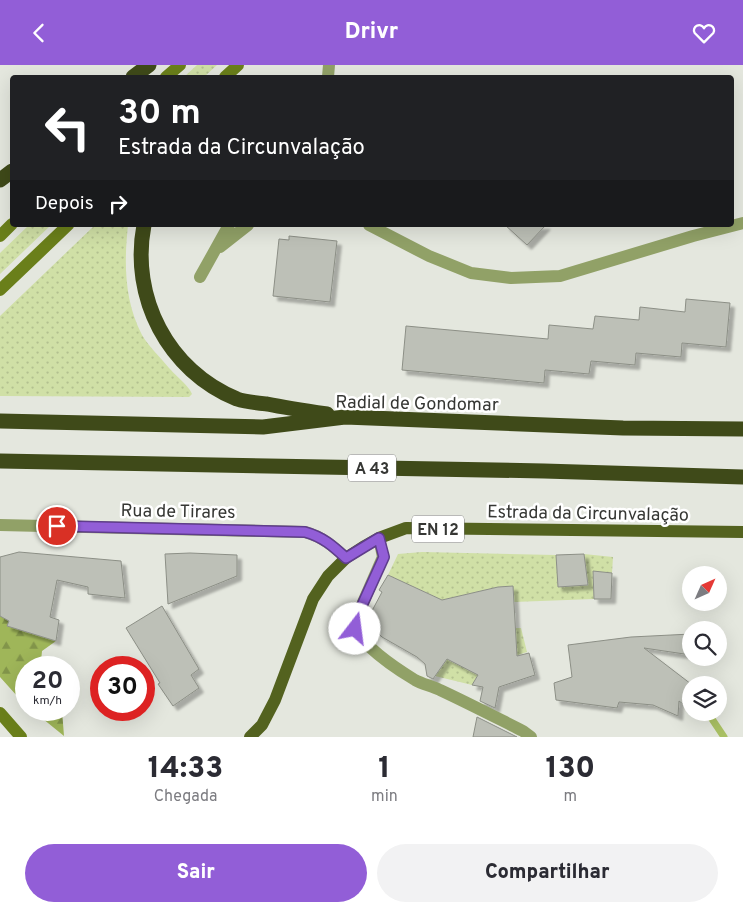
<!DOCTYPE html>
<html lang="pt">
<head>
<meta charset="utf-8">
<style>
	:root { --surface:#fff; --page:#f2f2f3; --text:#2b2b33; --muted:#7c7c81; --accent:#925ed7 }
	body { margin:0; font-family:Overpass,sans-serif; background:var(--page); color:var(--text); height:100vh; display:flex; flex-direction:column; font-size:19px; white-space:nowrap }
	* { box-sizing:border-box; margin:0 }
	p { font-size:16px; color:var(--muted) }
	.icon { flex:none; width:28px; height:28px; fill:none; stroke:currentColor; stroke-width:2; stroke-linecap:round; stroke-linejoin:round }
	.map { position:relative; height:672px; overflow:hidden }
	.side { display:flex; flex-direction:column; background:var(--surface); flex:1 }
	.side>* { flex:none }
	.guide { position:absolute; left:10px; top:10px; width:724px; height:152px; border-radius:5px; box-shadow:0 5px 20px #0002; background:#202124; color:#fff; overflow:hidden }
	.needle { width:32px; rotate:45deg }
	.buttons { position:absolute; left:682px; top:501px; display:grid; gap:10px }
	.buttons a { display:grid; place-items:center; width:45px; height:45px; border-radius:50%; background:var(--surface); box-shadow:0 5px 20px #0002; font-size:25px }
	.speed { position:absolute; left:15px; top:591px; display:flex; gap:10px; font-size:25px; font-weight:700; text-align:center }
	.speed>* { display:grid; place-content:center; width:65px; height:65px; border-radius:50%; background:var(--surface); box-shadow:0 5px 20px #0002; line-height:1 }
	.speed small { font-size:12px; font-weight:400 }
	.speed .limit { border:8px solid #d22; background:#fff; color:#111 }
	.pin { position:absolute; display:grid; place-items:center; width:42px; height:42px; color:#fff; margin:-21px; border:2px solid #fff; border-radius:50%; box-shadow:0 1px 5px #0007 }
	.me { position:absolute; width:55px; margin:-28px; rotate:15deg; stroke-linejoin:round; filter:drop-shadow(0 0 4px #0008) }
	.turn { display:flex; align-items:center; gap:18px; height:105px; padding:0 25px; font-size:22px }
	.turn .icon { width:65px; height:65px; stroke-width:2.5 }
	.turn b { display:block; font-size:35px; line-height:42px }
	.then { display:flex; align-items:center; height:48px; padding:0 25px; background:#0003; gap:10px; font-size:19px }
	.eta { display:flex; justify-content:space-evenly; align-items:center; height:85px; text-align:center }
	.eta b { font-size:30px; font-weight:800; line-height:35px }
	.cta { display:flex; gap:10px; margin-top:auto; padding:10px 25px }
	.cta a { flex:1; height:58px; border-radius:30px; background:var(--accent); color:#fff; font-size:20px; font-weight:800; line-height:58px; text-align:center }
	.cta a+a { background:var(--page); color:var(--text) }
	header { display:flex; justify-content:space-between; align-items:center; height:65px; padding:0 25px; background:var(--accent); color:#fff; font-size:22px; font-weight:800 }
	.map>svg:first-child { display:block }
	.grass { fill:url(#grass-dots) }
	.forest { fill:url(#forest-firs) }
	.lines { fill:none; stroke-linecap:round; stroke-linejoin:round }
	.stream { stroke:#aac164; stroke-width:7 }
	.building { fill:#bdc0b7; stroke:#8c8f86; filter:url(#shadow) }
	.street { stroke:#91a167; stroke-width:12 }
	.secondary { stroke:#6a7f1a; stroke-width:12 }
	.primary { stroke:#53621f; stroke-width:12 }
	.highway { stroke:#3f4a19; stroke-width:15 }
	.route-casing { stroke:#5f3d8c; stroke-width:12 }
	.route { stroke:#925ed7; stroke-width:9 }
	.labels { text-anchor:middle; stroke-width:5; stroke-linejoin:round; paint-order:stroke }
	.shield { fill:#fff; stroke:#727371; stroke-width:1 }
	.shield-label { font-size:16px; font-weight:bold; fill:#363734 }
	.street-label { font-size:18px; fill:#363734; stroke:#fff }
</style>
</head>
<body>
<header><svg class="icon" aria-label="back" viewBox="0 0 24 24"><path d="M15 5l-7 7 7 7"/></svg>Drivr<svg class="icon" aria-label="heart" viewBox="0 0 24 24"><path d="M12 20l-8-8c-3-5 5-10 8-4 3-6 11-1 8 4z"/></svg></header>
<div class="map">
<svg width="743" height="672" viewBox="0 0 743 672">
	<defs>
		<pattern id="grass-dots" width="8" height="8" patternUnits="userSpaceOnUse" patternTransform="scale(1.25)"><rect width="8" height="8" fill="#d0e0a6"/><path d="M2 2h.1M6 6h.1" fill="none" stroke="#b3c190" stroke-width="1.8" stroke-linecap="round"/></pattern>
		<pattern id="forest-firs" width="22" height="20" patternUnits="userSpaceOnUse" patternTransform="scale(1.25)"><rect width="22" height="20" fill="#9fb659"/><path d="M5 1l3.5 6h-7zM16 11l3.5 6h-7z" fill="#82954a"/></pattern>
		<filter id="shadow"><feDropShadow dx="4.5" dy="4.5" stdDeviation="1" flood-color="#0004"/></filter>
	</defs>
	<rect width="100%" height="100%" fill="#e4e7de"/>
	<!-- grass -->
	<path class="grass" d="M197 0H217L204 12H184Z
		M29 160H51L0 209V188Z
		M95 160H128C124 198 124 235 142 270 149 282 161 293 169 303 175 310 190 322 192 329L189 332 0 331V251Z
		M422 487 556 490 558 522 588 520 584 489 613 492 612 508 593 506 594 534 514 537 512 521 498 522 442 535 388 510 398 489Z
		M515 563H521L527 587 484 601 472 620 435 611 447 594 456 599Z"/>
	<!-- forest -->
	<path class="forest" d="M0 551 9 556 7 561 56 576 42 586 41 597 48 602H26V641L0 612Z
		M32 645H62L64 671Z"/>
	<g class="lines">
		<!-- stream -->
		<path class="stream" d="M708 648 724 672"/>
	</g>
	<!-- building -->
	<path class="building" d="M505 160H546L527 180Z
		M289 171 337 176 330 237 273 231 279 174 289 175Z
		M686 234 730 238 726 282 682 278 681 292 636 288 635 300 591 296 589 309 545 305 544 318 402 305 406 261 548 274 549 260 593 264 595 251 639 255 640 242 685 247Z
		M19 487 121 496 125 533 88 529V522L57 515 50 552 59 555 56 576 7 561 9 556 0 551V492Z
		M190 488 237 490V511L168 539 165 489Z
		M584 489 588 520 558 522 556 490Z
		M593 506 612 508 611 534H594Z
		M388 510 442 535 498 522 513 521 517 591 529 588 535 610 499 622 495 643 480 636 483 622 472 620 478 610 447 594 433 614 427 611 425 599 417 592 382 572 366 557 382 527 379 525Z
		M162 541 199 604 191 610 199 623 173 641 158 619 160 618 126 563Z
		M691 569V590L644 583 691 619V645L679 636 678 651 653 640 619 637 617 643 556 635 554 618 572 612 568 580 631 572Z
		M477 652 517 672H473Z"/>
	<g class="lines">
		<!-- street -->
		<path class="street" d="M328 12 329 0
			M369 160 429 191 471 208 511 213 560 211 693 171 743 158
			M220 182 248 160
			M200 212 229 160
			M0 460 305 467C323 472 333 481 346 493
			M379 473 383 492 354 558C357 578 397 604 415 615 422 619 432 621 440 625 468 638 495 652 523 666L531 672"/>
		<!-- secondary -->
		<path class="secondary" d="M166 12 180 0
			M225 12 238 0
			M0 171 12 159
			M0 225 68 160
			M0 648 21 672"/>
		<!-- primary -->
		<path class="primary" d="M250 672 262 660 275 635 313 534 328 511 346 493 363 482 379 473 406 463 743 467"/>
		<!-- highway -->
		<path class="highway" d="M133 12 149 0
			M0 115 12 106
			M144 160C130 232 168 306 237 334 246 337 257 338 267 339 287 343 307 346 327 349
			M0 356 263 362 345 352 623 363 743 364
			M0 396 544 406 743 412"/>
	</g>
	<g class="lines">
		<!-- route casing -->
		<g class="route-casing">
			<path id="route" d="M57 461 305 467C323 472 333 481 346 493L379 473 384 492 354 558 355 564"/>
		</g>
		<!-- route -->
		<use href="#route" class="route"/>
	</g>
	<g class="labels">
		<!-- shield labels -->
		<g class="shield">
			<rect x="348" y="389.5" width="48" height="27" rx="4"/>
			<rect x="412" y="450.5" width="52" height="27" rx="4"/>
		</g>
		<g class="shield-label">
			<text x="372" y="409">A 43</text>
			<text x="438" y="470">EN 12</text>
		</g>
		<!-- street labels -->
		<g class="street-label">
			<text transform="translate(417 338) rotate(1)" y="6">Radial de Gondomar</text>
			<text transform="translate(178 446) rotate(1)" y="6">Rua de Tirares</text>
			<text transform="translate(588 448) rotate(1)" y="6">Estrada da Circunvalação</text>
		</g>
	</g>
</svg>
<div class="buttons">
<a><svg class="needle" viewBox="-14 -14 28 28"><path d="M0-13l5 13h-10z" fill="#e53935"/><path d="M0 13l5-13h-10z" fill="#7c7c81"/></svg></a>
<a><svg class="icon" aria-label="search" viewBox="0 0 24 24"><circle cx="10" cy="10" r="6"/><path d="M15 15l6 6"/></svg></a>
<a><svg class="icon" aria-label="layers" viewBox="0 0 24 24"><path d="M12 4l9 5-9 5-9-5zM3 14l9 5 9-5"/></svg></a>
</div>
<div class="speed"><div>20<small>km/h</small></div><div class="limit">30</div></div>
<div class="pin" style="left:57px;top:461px;background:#d93025"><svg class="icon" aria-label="arrive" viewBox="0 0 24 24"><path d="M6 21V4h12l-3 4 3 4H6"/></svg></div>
<svg class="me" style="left:355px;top:564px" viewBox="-20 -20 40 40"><circle r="19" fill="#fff"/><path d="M0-13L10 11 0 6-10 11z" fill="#925ed7"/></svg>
<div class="guide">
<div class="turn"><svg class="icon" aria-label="left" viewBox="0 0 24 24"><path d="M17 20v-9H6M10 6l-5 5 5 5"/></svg><div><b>30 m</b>Estrada da Circunvalação</div></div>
<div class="then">Depois<svg class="icon" aria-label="right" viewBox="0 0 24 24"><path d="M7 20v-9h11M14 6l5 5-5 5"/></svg></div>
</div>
</div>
<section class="side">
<div class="eta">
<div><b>14:33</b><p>Chegada</p></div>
<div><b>1</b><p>min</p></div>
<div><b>130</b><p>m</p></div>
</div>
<div class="cta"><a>Sair</a><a>Compartilhar</a></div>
</section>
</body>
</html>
